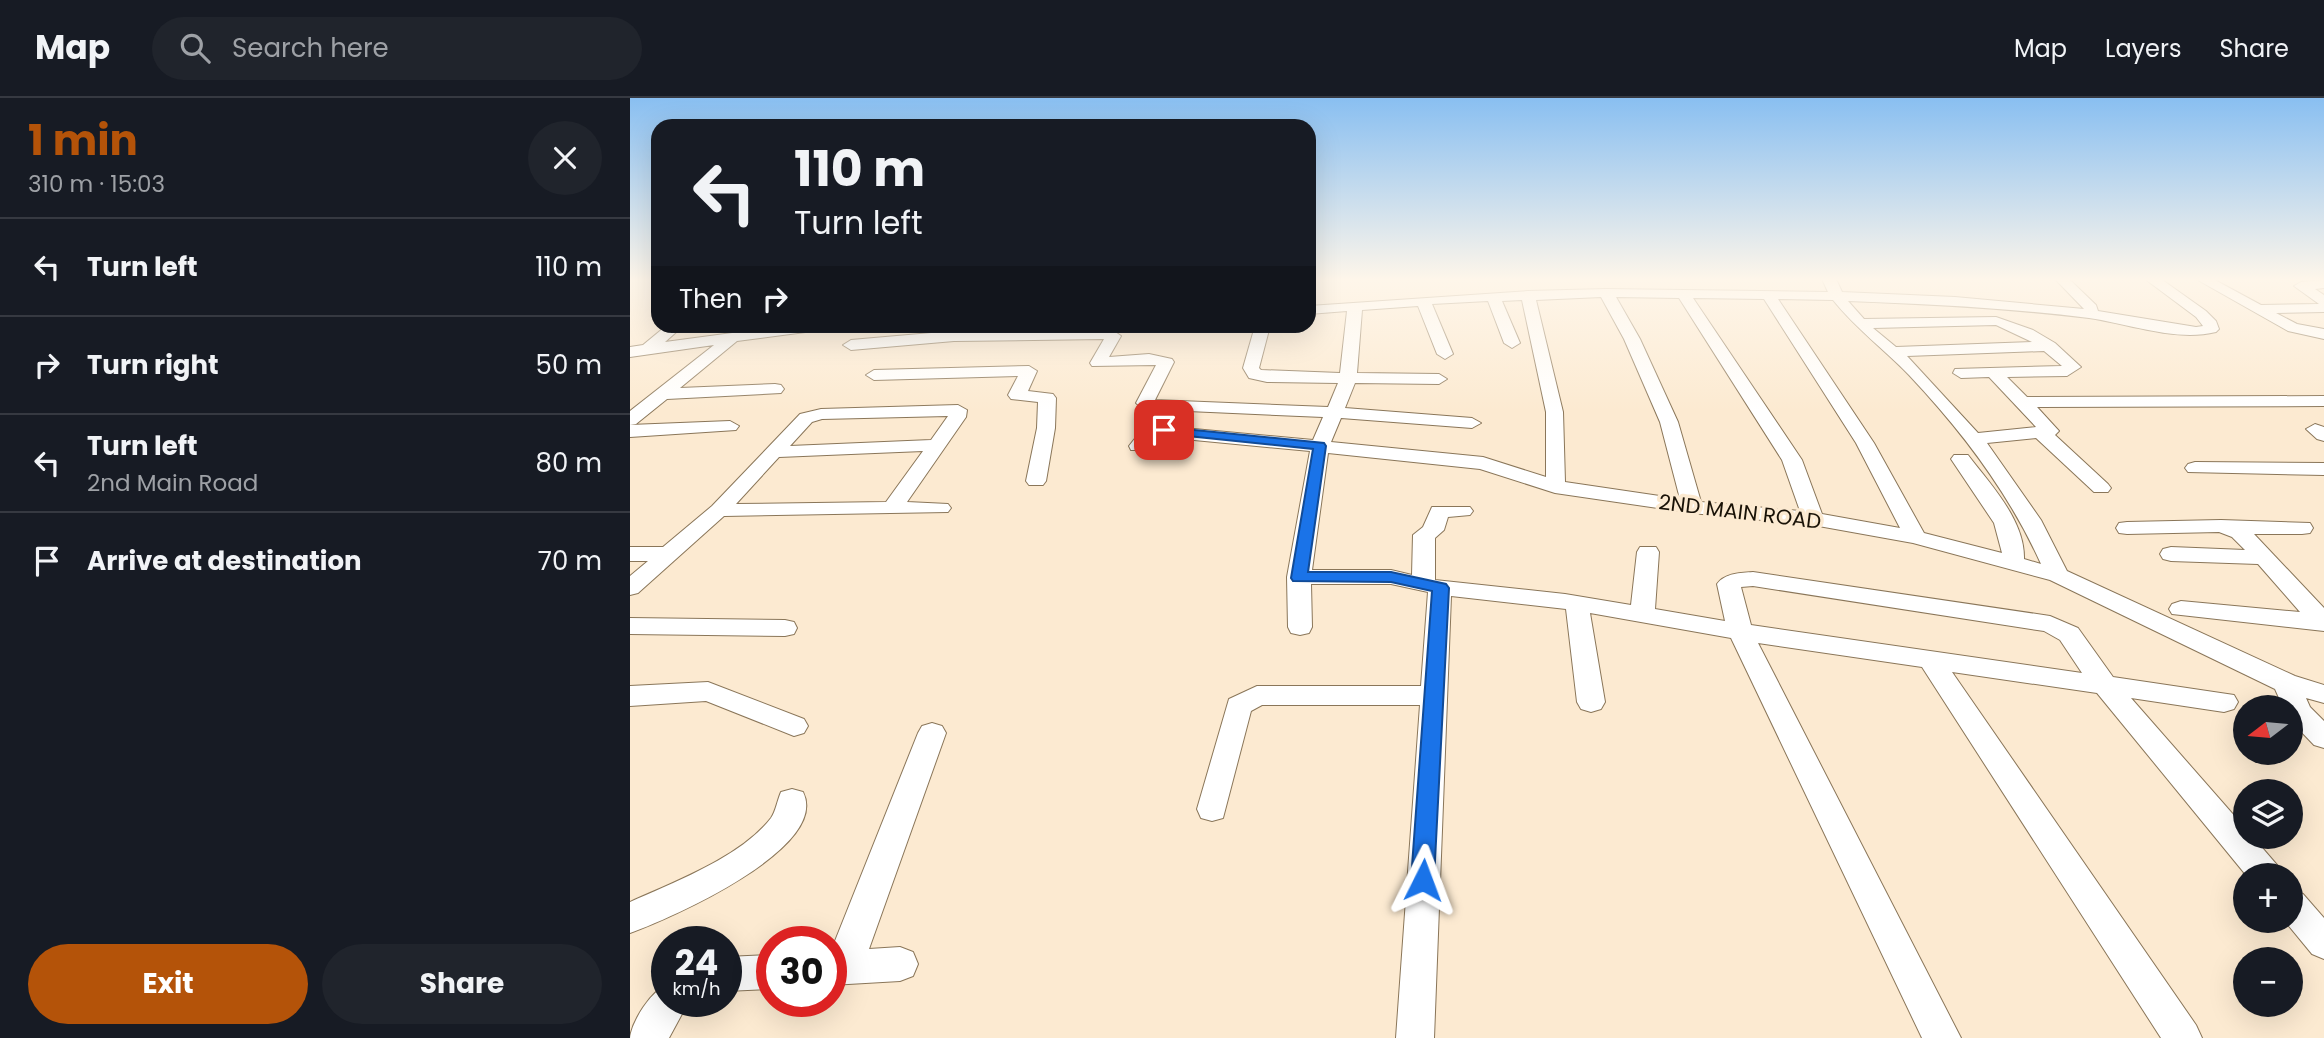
<!DOCTYPE html>
<html lang="en">
<head>
<meta charset="utf-8">
<style>
	:root { --surface:#171b24; --page:#20242c; --text:#f1f3f6; --muted:#9ea1a6; --line:#363941; --accent:#b45309 }
	body { margin:0; font-family:Poppins,sans-serif; background:var(--page); color:var(--text); height:100vh; display:flex; flex-direction:column; font-size:26px; white-space:nowrap }
	* { box-sizing:border-box; margin:0 }
	p { font-size:23px; color:var(--muted) }
	.icon { flex:none; width:38px; height:38px; fill:none; stroke:currentColor; stroke-width:2; stroke-linecap:round; stroke-linejoin:round }
	.map { position:relative; flex:1; overflow:hidden }
	.drawer { display:flex; flex-direction:column; background:var(--surface); width:630px }
	.drawer>* { flex:none }
	.top-card { position:absolute; left:21px; top:21px; width:665px; height:214px; border-radius:21px; box-shadow:0 7px 28px #0002; background:#171b24; color:var(--text); overflow:hidden }
	.needle { width:46px; rotate:254deg }
	.controls { position:absolute; left:1603px; top:597px; display:grid; gap:14px }
	.controls a { display:grid; place-items:center; width:70px; height:70px; border-radius:50%; background:var(--surface); box-shadow:0 7px 28px #0002; font-size:35px }
	.speed { position:absolute; left:21px; top:828px; display:flex; gap:14px; font-size:35px; font-weight:700; text-align:center }
	.speed>* { display:grid; place-content:center; width:91px; height:91px; border-radius:50%; background:var(--surface); box-shadow:0 7px 28px #0002; line-height:1 }
	.speed small { font-size:18px; font-weight:400 }
	.speed .limit { border:10px solid #d22; background:#fff; color:#111 }
	.pin { position:absolute; display:grid; place-items:center; width:60px; height:60px; color:#fff; margin:-30px; border-radius:14px; box-shadow:0 4px 10px #0006 }
	.me { position:absolute; width:77px; margin:-38px; rotate:3deg; stroke-linejoin:round; filter:drop-shadow(0 0 5px #0008) }
	.turn { display:flex; align-items:center; gap:24px; height:147px; padding:0 28px; font-size:32px }
	.turn .icon { width:91px; height:91px; stroke-width:2.5 }
	.turn b { display:block; font-size:49px; line-height:60px }
	.then { display:flex; align-items:center; height:66px; padding:0 28px; background:#0003; gap:14px; font-size:26px }
	.round { display:grid; place-items:center; flex:none; width:74px; height:74px; border-radius:37px; background:var(--page) }
	.head { display:flex; align-items:center; justify-content:space-between; height:119px; padding:0 28px }
	h1 { font-size:42px; font-weight:700; line-height:52px; color:var(--accent) }
	.button { display:flex; gap:14px; margin-top:auto; padding:14px 28px }
	.button a { flex:1; height:80px; border-radius:42px; background:var(--accent); color:#fff; font-size:28px; font-weight:700; line-height:80px; text-align:center }
	.button a+a { background:var(--page); color:var(--text) }
	ul { padding:0; list-style:none }
	li { display:flex; align-items:center; gap:21px; height:98px; padding:0 28px; border-top:2px solid var(--line) }
	li div { flex:1 }
	li b { display:block; font-size:26px }
	li em { font-style:normal }
	header { display:flex; align-items:center; gap:42px; box-sizing:border-box; height:98px; padding:0 35px; background:var(--surface); border-bottom:2px solid var(--line) }
	header strong { font-size:33px }
	nav { display:flex; gap:38px; margin-inline-start:auto; font-size:24px }
	.search { width:490px; height:63px; background:var(--page); display:flex; align-items:center; gap:18px; box-sizing:border-box; padding:0 24px; border-radius:38px; color:var(--muted); font-size:26px }
	main { display:flex; flex:1; min-height:0 }
	.map>svg:first-child { display:block }
	.lines { fill:none; stroke-linecap:round; stroke-linejoin:round }
	.street-casing { stroke:#8a7659; stroke-width:2 }
	.street { fill:#fff; fill-rule:evenodd }
	.route { fill:#1a73e8; stroke:#114b97; stroke-width:2 }
	.labels { text-anchor:middle; stroke-width:7; stroke-linejoin:round; paint-order:stroke }
	.street-label { font-size:21px; fill:#191207; stroke:#fcead1 }
</style>
</head>
<body>
<header>
<strong>Map</strong>
<div class="search"><svg class="icon" aria-label="search" viewBox="0 0 24 24"><circle cx="10" cy="10" r="6"/><path d="M15 15l6 6"/></svg>Search here</div>
<nav><a>Map</a><a>Layers</a><a>Share</a></nav>
</header>
<main>
<section class="drawer">
<div class="head"><div><h1>1 min</h1><p>310 m · 15:03</p></div><a class="round"><svg class="icon" aria-label="close" viewBox="0 0 24 24"><path d="M6 6l12 12M18 6L6 18"/></svg></a></div>
<ul>
<li><svg class="icon" aria-label="left" viewBox="0 0 24 24"><path d="M17 20v-9H6M10 6l-5 5 5 5"/></svg><div><b>Turn left</b></div><em>110 m</em></li>
<li><svg class="icon" aria-label="right" viewBox="0 0 24 24"><path d="M7 20v-9h11M14 6l5 5-5 5"/></svg><div><b>Turn right</b></div><em>50 m</em></li>
<li><svg class="icon" aria-label="left" viewBox="0 0 24 24"><path d="M17 20v-9H6M10 6l-5 5 5 5"/></svg><div><b>Turn left</b><p>2nd Main Road</p></div><em>80 m</em></li>
<li><svg class="icon" aria-label="arrive" viewBox="0 0 24 24"><path d="M6 21V4h12l-3 4 3 4H6"/></svg><div><b>Arrive at destination</b></div><em>70 m</em></li>
</ul>
<div class="button"><a>Exit</a><a>Share</a></div>
</section>
<div class="map">
<svg width="1694" height="940" viewBox="0 0 1694 940">
	<rect width="100%" height="100%" fill="#fcead1"/>
	<g class="lines">
		<!-- street casing -->
		<g class="street-casing">
			<path id="street" d="M1192 181H1206L1212 194 1325 199 1454 211 1425 181H1439L1466 207 1468 213 1566 229 1573 228 1566 219 1515 181H1531L1576 213 1586 223 1589 231 1586 234C1546 244 1500 226 1459 220 1379 210 1299 206 1218 203L1234 221 1366 219 1403 232 1425 245 1451 269 1437 278 1377 279 1397 299 1694 298V308L1407 309 1429 333 1425 337 1478 386 1481 390 1478 394H1464L1406 340 1357 345 1411 422 1437 473 1665 578 1694 587V605L1676 600 1680 609 1694 623V650L1684 647 1661 623V609H1653L1645 591 1420 482 1283 445 1183 427 1062 415 925 395 850 371 698 355 682 472H761L782 477 783 437 793 429 802 409H840L843 413 840 417 818 419 814 432 805 440V482L935 496 1001 507 1007 454 1010 449H1026L1029 454 1025 511 1095 523 1087 486C1095 475 1110 475 1123 474L1420 518 1448 530 1483 579 1604 597 1608 604 1604 611 1594 614 1501 600 1615 730V738H1622L1647 767 1652 777H1616L1467 595 1322 574 1566 927 1572 940H1531L1292 569 1128 545 1331 940H1292L1101 540 960 515 975 604 971 611 961 614 951 611 947 604 936 511 821 498 804 940H766L790 607H632L621 613 593 720 582 723 571 720 567 711 599 601 627 588H791L798 494 761 486H681L682 529 679 535 670 537 661 535 658 529 657 479 680 353 533 339H526L515 352H501L499 348 514 329 521 327 683 342 693 319 513 311 506 305 526 267 462 268 460 265 474 241 324 243 221 252 213 247 221 242 324 233 481 231 491 238 479 259 519 256 542 261 544 264 525 302 698 309 708 285 637 284 619 280 613 270 625 228H640L629 270 631 272 710 275 717 213 679 216V208L898 193 976 191 1198 194ZM971 199 994 241 1030 324 1050 401 935 384 933 314 906 202ZM986 199 1049 200 1152 362 1170 413 1071 404 1048 324 1010 241ZM1063 200 1134 201 1226 345 1270 430 1192 416 1172 362ZM1148 201 1203 202C1226 231 1254 251 1279 277 1332 333 1379 395 1411 466L1394 461C1395 422 1360 386 1338 357H1324L1321 361 1364 425 1372 455 1294 435 1244 345ZM892 202 916 314V379L853 359 701 344 711 320 842 330 851 325 842 320 715 310 725 285 809 286 817 281 809 276 727 275 732 212 788 208 807 256 815 261 823 256 802 206 858 203 874 245 882 250 890 245 872 203ZM1366 227 1402 244 1266 249 1243 230ZM1414 253 1432 268 1325 271 1323 275 1331 280 1359 279 1406 329 1348 335 1277 258ZM1123 488 1414 533 1430 542 1452 575 1121 527 1111 489Z
				M1566 181H1583L1631 207 1689 206 1664 188 1671 184 1694 182V190L1685 191 1694 197V214L1646 215 1667 226 1694 231V241L1658 233Z
				M36 228H53L35 244 154 228H191L183 233 107 243 50 290 145 286 151 287 154 291 151 295 37 301 6 326 0 327V313L84 247 0 259V249L13 247Z
				M399 268 407 273 398 293 423 296 426 300 425 330 416 383 413 387H399L396 383 407 330 408 304 381 301 378 297 388 278 244 282 236 277 244 272Z
				M328 307 337 312 336 319 277 404 318 406 321 410 318 414 94 418 8 495 0 497V478L18 463H0V449H33L82 408 170 316 191 311ZM318 318 301 342 160 348 182 324 192 321ZM293 353 256 404 106 406 149 359Z
				M100 323 109 328 106 332 0 339V327Z
				M1685 326 1694 329V343L1687 341 1676 331Z
				M1565 364 1694 365V377L1558 374 1555 370 1558 366Z
				M1591 422 1680 425 1683 430 1680 435 1672 436H1624L1694 510V533L1542 516 1539 511 1542 506 1551 503 1670 514 1628 466 1541 463 1533 461 1530 456 1533 451 1541 449 1615 452 1602 439 1589 434 1497 436 1489 435 1486 430 1489 425 1497 424Z
				M0 520 155 522 164 524 167 530 164 536 155 538 0 536Z
				M78 584 174 621 178 628 174 635 164 638 76 603 0 608V588Z
				M302 625 312 628 316 635 239 851 270 849 283 854 288 866 283 878 270 883 201 887V853L288 635 292 628Z
				M162 691 173 694C201 750 39 821 0 835V804C44 784 111 759 141 720 146 713 147 703 151 694Z
				M1661 791 1673 796 1694 820V861L1682 856 1654 822H1661Z
				M142 857V891L96 893V859Z
				M37 887V903H59L39 940H0C2 923 21 893 37 887Z"/>
		</g>
		<!-- street -->
		<use href="#street" class="street"/>
	</g>
	<!-- sky -->
	<linearGradient id="sky" x2="0" y2="1"><stop stop-color="#89bff1"/><stop offset="0.58" stop-color="#fef6ea"/><stop offset="1" stop-color="#fef6ea" stop-opacity="0"/></linearGradient>
	<rect width="1694" height="313" fill="url(#sky)"/>
	<!-- route -->
	<path class="route" d="M534 329 694 345 696 348 678 474H761L816 486 819 490 804 782 801 789 793 792 785 789 781 782 802 493 761 484 663 483 661 480 683 351 529 335V330Z"/>
	<g class="labels">
		<!-- street labels -->
		<g class="street-label">
			<text transform="translate(1110 414) rotate(7)" y="7">2ND MAIN ROAD</text>
		</g>
	</g>
</svg>
<div class="controls">
<a><svg class="needle" viewBox="-14 -14 28 28"><path d="M0-13l5 13h-10z" fill="#e53935"/><path d="M0 13l5-13h-10z" fill="#9ea1a6"/></svg></a>
<a><svg class="icon" aria-label="layers" viewBox="0 0 24 24"><path d="M12 4l9 5-9 5-9-5zM3 14l9 5 9-5"/></svg></a>
<a>+</a>
<a>−</a>
</div>
<div class="speed"><div>24<small>km/h</small></div><div class="limit">30</div></div>
<div class="pin" style="left:534px;top:332px;background:#d93025"><svg class="icon" aria-label="arrive" viewBox="0 0 24 24"><path d="M6 21V4h12l-3 4 3 4H6"/></svg></div>
<svg class="me" style="left:793px;top:782px" viewBox="-20 -20 40 40"><path d="M0-17L14 15 0 8-14 15z" fill="#1a73e8" stroke="#fff" stroke-width="4"/></svg>
<div class="top-card">
<div class="turn"><svg class="icon" aria-label="left" viewBox="0 0 24 24"><path d="M17 20v-9H6M10 6l-5 5 5 5"/></svg><div><b>110 m</b>Turn left</div></div>
<div class="then">Then<svg class="icon" aria-label="right" viewBox="0 0 24 24"><path d="M7 20v-9h11M14 6l5 5-5 5"/></svg></div>
</div>
</div>
</main>
</body>
</html>
